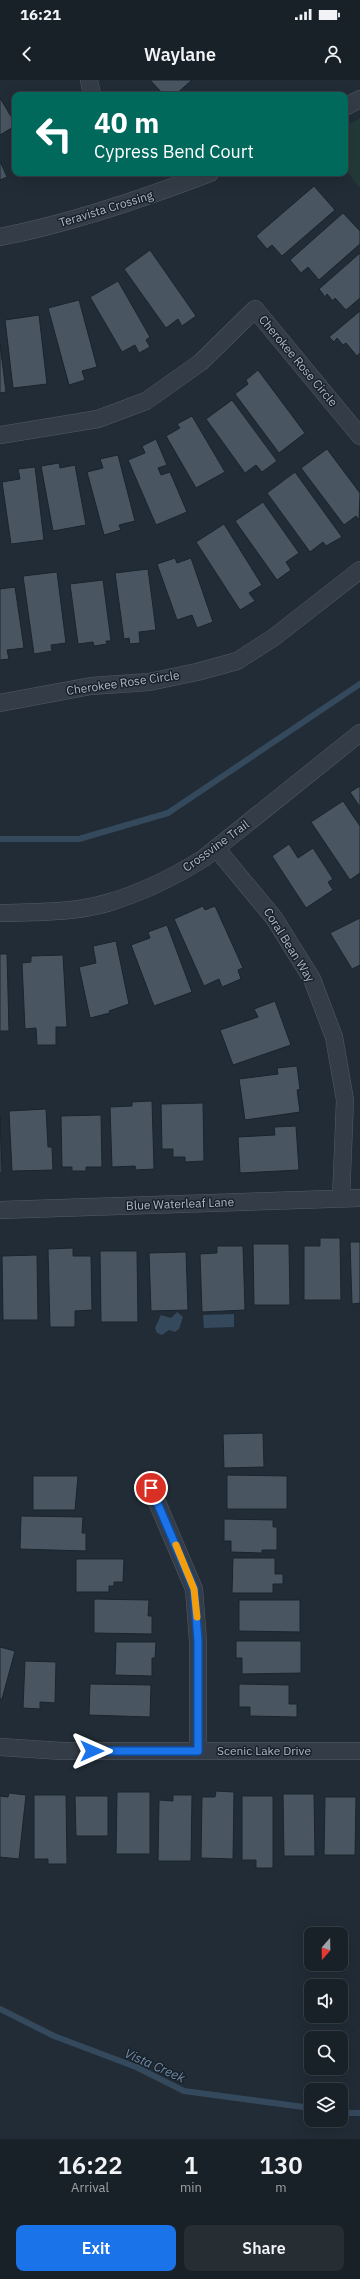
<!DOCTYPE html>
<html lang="en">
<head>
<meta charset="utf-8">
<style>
	:root { --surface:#192128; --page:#262e34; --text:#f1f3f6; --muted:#9fa3a8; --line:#373e45; --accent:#1a73e8 }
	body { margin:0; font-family:"IBM Plex Sans",sans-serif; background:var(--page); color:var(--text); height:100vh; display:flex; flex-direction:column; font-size:15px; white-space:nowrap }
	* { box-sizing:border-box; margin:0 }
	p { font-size:13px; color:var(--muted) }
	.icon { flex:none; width:22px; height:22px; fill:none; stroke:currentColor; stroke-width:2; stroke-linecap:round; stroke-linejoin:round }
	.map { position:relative; height:2059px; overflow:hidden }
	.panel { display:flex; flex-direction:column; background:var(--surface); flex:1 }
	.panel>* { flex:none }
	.top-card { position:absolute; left:12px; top:12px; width:336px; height:84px; border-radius:8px; box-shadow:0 4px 16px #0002,0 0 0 1px var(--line); background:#00695c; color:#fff; overflow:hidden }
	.needle { width:26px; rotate:200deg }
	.buttons { position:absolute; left:304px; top:1847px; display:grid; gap:8px }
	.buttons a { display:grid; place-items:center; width:44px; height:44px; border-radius:8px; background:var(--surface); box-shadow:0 4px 16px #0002,0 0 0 1px var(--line); font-size:20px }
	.pin { position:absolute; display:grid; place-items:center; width:34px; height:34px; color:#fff; margin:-17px; border:2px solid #fff; border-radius:50%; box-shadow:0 1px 4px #0007 }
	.me { position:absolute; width:44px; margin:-22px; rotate:90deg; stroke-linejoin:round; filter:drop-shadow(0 0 3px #0008) }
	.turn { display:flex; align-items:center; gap:14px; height:84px; padding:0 16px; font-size:18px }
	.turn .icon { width:52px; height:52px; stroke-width:2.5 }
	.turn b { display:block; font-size:28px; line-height:34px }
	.eta { display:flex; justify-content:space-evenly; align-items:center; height:68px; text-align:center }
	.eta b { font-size:24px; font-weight:600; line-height:28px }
	.action { display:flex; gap:8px; margin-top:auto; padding:8px 16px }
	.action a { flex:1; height:46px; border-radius:8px; background:var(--accent); color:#fff; font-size:16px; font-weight:600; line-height:46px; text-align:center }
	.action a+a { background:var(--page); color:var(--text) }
	.status { display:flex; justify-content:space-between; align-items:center; height:28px; padding:0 20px; background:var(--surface); direction:ltr }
	.status svg { height:11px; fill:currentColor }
	header { display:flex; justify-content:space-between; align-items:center; height:52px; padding:0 16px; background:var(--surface); font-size:18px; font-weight:600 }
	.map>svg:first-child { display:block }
	.green { fill:#233938 }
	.water { fill:#35495d }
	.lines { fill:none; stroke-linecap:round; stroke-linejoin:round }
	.stream { stroke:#35495d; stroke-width:6 }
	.building { fill:#495662; stroke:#1b242d }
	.street-casing { stroke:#515b65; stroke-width:18 }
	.street { stroke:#343d47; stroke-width:17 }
	.route-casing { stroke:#114b97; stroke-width:10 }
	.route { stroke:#1a73e8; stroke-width:7 }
	.slow { stroke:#f59e0b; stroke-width:7 }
	.labels { text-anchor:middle; stroke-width:3; stroke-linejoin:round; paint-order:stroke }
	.street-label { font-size:12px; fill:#aeb8c4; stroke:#19222b }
	.water-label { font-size:13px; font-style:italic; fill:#708ba7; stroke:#19222b }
</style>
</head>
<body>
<div class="status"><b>16:21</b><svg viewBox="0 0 49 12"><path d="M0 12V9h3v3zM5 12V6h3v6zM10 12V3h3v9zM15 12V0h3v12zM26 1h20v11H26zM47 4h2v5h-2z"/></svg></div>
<header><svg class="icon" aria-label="back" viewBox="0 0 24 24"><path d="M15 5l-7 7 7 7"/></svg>Waylane<svg class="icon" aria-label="person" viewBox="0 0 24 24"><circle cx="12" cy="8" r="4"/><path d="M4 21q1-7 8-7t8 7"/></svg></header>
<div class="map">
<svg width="360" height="2059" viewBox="0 0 360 2059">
	<rect width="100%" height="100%" fill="#212c36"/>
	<!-- green -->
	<path class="green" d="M360 38V108L345 89V46Z"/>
	<!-- water -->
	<path class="water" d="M177 1232 183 1237 179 1249 175 1252 169 1250 162 1255 157 1253 155 1248 161 1235 171 1238Z
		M234 1234V1247L204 1248 203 1235Z"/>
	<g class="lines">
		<!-- stream -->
		<path class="stream" d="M0 759H79L168 733 360 604
			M0 1929 54 1956 136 1987 184 2011 311 2028
			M341 2033H360"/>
	</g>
	<!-- building -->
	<path class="building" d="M150 0H192L175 15H164Z
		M0 18 15 43V46L0 55Z
		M0 81 7 97 0 100Z
		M314 106 335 130 282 176 272 165 267 169 256 156Z
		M343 133 360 151V164L319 200 308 187 301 193 290 180Z
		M150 170 196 236 182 246 178 239 166 248 124 189Z
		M360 173V218L346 230 335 218 333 221 327 214 325 217 319 209Z
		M118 201 150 257 146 260 150 267 139 273 135 265 122 272 90 217Z
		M79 220 97 287 82 291 85 300 69 305 48 228Z
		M360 231V273L357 276 346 263 343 265 337 258 334 262 329 257Z
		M39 235 47 304 13 308 5 240Z
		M0 264 6 312 0 313Z
		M258 290 305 353 279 373 235 314 248 304 246 300Z
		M232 320 277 381 262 392 256 385 245 393 206 339Z
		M192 336 225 392 196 408 166 356 180 348 177 344Z
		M156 359 167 385 158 388 161 395 170 392 187 432 156 445 128 380 145 373 142 366Z
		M327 369 360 413 359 440 356 436 344 445 301 388Z
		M118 375 135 441 119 445 121 450 104 455 87 392 103 388 100 379Z
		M59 383 60 388 75 385 86 445 53 451 41 386Z
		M35 387 44 460 11 464 2 402 20 399 18 389Z
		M295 392 342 457 326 466 323 462 310 472 267 413Z
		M263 422 299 473 286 482 291 490 277 500 235 441Z
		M224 444 262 505 249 513 255 521 240 530 196 462Z
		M175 478 177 483 191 478 213 542 197 548 192 535 177 540 157 484Z
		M148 489 156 550 139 552 140 563 130 564 129 558 124 559 115 493Z
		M57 492 66 563 51 565 52 571 34 574 23 496Z
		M103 500 111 561H106L107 564 94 566 93 562 78 564 70 504Z
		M15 507 24 568 7 570 9 579 0 580V509Z
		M360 706V727L350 712Z
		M343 721 360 746V793L350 800 311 742Z
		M289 764 298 778 313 768 333 799 328 802 333 810 306 828 272 776Z
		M203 826 205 830 215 826 243 888 238 890 241 899 222 907 219 899 204 906 174 839Z
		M360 838V885L352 889 330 853Z
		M167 845 192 912 154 926 131 865 150 858 148 852Z
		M116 861 129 924 109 931 110 933 90 938 79 887 96 883 93 866Z
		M0 874H7L9 951H0Z
		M63 875 67 947H56V965H37L36 948 25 949 22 883 31 882V876Z
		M275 921 291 965 233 985 220 950 258 937 254 929Z
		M297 986 300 1009 297 1010 300 1032 245 1040 239 999 278 994 277 988Z
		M152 1021 154 1089 136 1090 135 1086 112 1087 110 1027 132 1026V1022Z
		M203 1023 204 1081 185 1082V1077H173V1069H162L161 1024Z
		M46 1029 48 1067H52L53 1090 12 1091 9 1031Z
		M0 1035 2 1093H0Z
		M101 1035 102 1087H86V1091H72V1087H62L61 1036Z
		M296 1046 299 1090 240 1093 238 1057 275 1055 274 1047Z
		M320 1158H340L341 1220H304V1166H320Z
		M350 1162H360V1223L352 1224Z
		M253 1164H289L290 1225H254Z
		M217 1166H243L245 1230 202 1232 200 1174 217 1173Z
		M73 1168V1176H91L92 1230 75 1231V1247H50L48 1169Z
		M100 1171H137L138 1242H101Z
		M186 1172 188 1230 151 1231 149 1173Z
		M37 1175 38 1240H3L2 1176Z
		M263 1353 264 1387 224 1388 223 1354Z
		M227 1395 287 1396V1429H227Z
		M33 1396H78L75 1430H33Z
		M21 1436 83 1437 82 1453H86V1471L20 1469Z
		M224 1439 273 1440V1447H277V1470H262V1473L231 1472V1461H224Z
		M233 1478H275V1494H283V1504H273V1513H232Z
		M76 1479H124L123 1502H114V1506H109V1512H76Z
		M94 1519 149 1520 148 1536H152V1554L94 1553Z
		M239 1520H300V1552L239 1551Z
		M236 1561H301V1593L242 1594V1578H236Z
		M116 1562H156L155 1578H152V1596L115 1595Z
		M0 1567 15 1571 2 1619H0Z
		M25 1581 56 1582 55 1623 40 1622V1629L23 1628Z
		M90 1604 151 1605 150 1637 89 1635Z
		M239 1604 289 1605V1624H297V1637L250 1636V1627H239Z
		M216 1711 234 1712 233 1779 201 1778 202 1717H215Z
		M117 1712H150V1774H116Z
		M9 1713 26 1715 19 1779 0 1777V1716L8 1717Z
		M283 1714H314L315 1776H284Z
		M34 1715H66L67 1784H48V1779H34Z
		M173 1715H192L191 1781H158L159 1720 173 1721Z
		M75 1716H108V1756H76Z
		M242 1716H273V1788H256V1780H242Z
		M325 1717H356L355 1775H324Z"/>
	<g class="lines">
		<!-- street casing -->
		<g class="street-casing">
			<path id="street" d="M89 0 92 15
				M345 27 360 19
				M0 157C72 143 142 119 210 93
				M0 355 98 339 146 321 201 282 255 229 360 356
				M0 623 91 606 149 602 197 592 237 581 273 558 360 490
				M216 768 274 838 312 899 334 957 345 1020 341 1119
				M0 833C35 832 73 833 107 823 141 813 174 797 204 778L360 653
				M0 1130 360 1118
				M151 1408 194 1509 198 1561V1671
				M0 1667 62 1671H360"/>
		</g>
		<!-- street -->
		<use href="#street" class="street"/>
	</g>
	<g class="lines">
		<!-- route casing -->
		<g class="route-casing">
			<path id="route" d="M92 1671H198V1561L194 1509 151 1408"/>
		</g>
		<!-- route -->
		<use href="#route" class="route"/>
		<!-- slow -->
		<path class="slow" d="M176 1465 194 1509 197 1537"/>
	</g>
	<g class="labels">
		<!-- street labels -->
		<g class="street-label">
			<text transform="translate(106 129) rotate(-17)" y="4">Teravista Crossing</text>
			<text transform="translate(298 281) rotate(50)" y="4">Cherokee Rose Circle</text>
			<text transform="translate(123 603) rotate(-8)" y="4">Cherokee Rose Circle</text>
			<text transform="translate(216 766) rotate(-36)" y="4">Crossvine Trail</text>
			<text transform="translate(289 865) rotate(58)" y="4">Coral Bean Way</text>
			<text transform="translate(180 1124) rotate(-2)" y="4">Blue Waterleaf Lane</text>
			<text x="264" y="1675">Scenic Lake Drive</text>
		</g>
		<!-- water labels -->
		<g class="water-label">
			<text transform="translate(155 1985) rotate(24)" y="5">Vista Creek</text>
		</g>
	</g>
</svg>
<div class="buttons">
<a><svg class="needle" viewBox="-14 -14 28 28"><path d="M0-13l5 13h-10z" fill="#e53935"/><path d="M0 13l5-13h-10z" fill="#9fa3a8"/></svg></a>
<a><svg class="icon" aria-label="sound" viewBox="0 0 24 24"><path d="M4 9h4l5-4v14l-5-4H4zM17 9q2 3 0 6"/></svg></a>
<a><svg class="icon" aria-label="search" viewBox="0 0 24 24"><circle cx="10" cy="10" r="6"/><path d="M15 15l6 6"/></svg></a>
<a><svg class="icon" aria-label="layers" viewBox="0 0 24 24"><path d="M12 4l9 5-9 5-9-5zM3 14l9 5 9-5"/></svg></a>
</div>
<div class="pin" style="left:151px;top:1408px;background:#d93025"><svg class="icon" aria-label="arrive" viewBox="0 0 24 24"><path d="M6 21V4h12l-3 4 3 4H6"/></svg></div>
<svg class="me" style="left:92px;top:1671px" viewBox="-20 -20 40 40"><path d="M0-17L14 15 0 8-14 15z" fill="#1a73e8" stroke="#fff" stroke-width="4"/></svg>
<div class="top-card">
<div class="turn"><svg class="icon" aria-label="left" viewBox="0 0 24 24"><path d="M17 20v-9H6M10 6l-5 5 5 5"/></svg><div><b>40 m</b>Cypress Bend Court</div></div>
</div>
</div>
<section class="panel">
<div class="eta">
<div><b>16:22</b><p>Arrival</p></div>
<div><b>1</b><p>min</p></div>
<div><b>130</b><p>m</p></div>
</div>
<div class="action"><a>Exit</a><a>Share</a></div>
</section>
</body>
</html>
